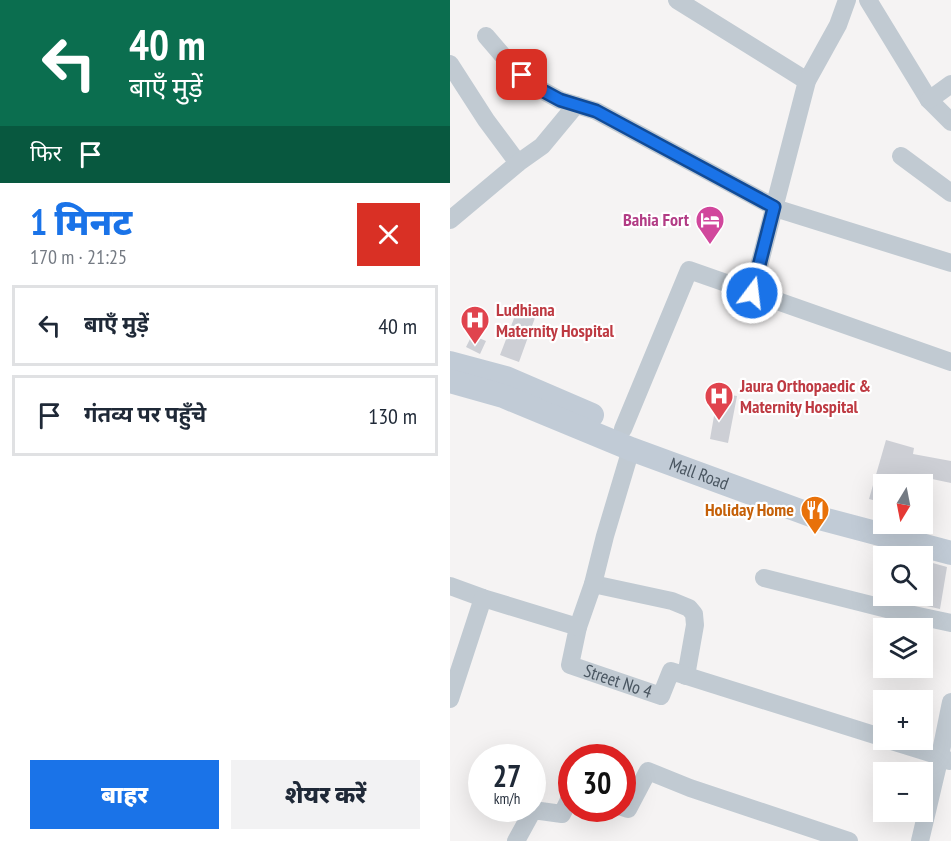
<!DOCTYPE html>
<html lang="hi">
<head>
<meta charset="utf-8">
<style>
	:root { --surface:#fff; --page:#f2f2f3; --text:#1f2937; --muted:#747a83; --line:#e0e1e3; --accent:#1a73e8 }
	body { margin:0; font-family:"PT Sans Narrow","Noto Sans Devanagari",sans-serif; background:var(--page); color:var(--text); height:100vh; display:flex; flex-direction:column; font-size:22px; white-space:nowrap }
	* { box-sizing:border-box; margin:0 }
	p { font-size:20px; color:var(--muted) }
	.icon { flex:none; width:33px; height:33px; fill:none; stroke:currentColor; stroke-width:2; stroke-linecap:round; stroke-linejoin:round }
	.map { position:relative; flex:1; overflow:hidden }
	.details { display:flex; flex-direction:column; background:var(--surface); width:450px }
	.details>* { flex:none }
	.banner { background:#0b6e4f; color:#fff; overflow:hidden }
	.needle { width:39px; rotate:190deg }
	.fabs { position:absolute; left:423px; top:474px; display:grid; gap:12px }
	.fabs a { display:grid; place-items:center; width:60px; height:60px; border-radius:0px; background:var(--surface); box-shadow:0 6px 24px #0002; font-size:30px }
	.speed { position:absolute; left:18px; top:744px; display:flex; gap:12px; font-size:30px; font-weight:700; text-align:center }
	.speed>* { display:grid; place-content:center; width:78px; height:78px; border-radius:50%; background:var(--surface); box-shadow:0 6px 24px #0002; line-height:1 }
	.speed small { font-size:15px; font-weight:400 }
	.speed .limit { border:9px solid #d22; background:#fff; color:#111 }
	.pin { position:absolute; display:grid; place-items:center; width:51px; height:51px; color:#fff; margin:-26px; border-radius:12px; box-shadow:0 3px 9px #0006 }
	.me { position:absolute; width:66px; margin:-33px; rotate:15deg; stroke-linejoin:round; filter:drop-shadow(0 0 4px #0008) }
	.turn { display:flex; align-items:center; gap:21px; height:126px; padding:0 30px; font-size:27px }
	.turn .icon { width:78px; height:78px; stroke-width:2.5 }
	.turn b { display:block; font-size:42px; line-height:51px }
	.then { display:flex; align-items:center; height:57px; padding:0 30px; background:#0003; gap:12px; font-size:22px }
	.round { display:grid; place-items:center; flex:none; width:63px; height:63px; border-radius:0px; background:var(--page) }
	.head { display:flex; align-items:center; justify-content:space-between; height:102px; padding:0 30px }
	h1 { font-size:36px; font-weight:800; line-height:45px; color:var(--accent) }
	.primary-button { display:flex; gap:12px; margin-top:auto; padding:12px 30px }
	.primary-button a { flex:1; height:69px; border-radius:0px; background:var(--accent); color:#fff; font-size:24px; font-weight:800; line-height:69px; text-align:center }
	.primary-button a+a { background:var(--page); color:var(--text) }
	ul { padding:0; list-style:none }
	li { display:flex; align-items:center; gap:18px; height:81px; margin:0 12px 9px; padding:0 18px; border:3px solid var(--line); border-radius:0px }
	li div { flex:1 }
	li b { display:block; font-size:22px }
	li em { font-style:normal }
	main { display:flex; flex:1; min-height:0 }
	.map>svg:first-child { display:block }
	.building { fill:#cdcfd5 }
	.lines { fill:none; stroke-linecap:round; stroke-linejoin:round }
	.street { stroke:#c1cad2; stroke-width:18 }
	.secondary { stroke:#c1cbd6; stroke-width:24 }
	.route-casing { stroke:#114b97; stroke-width:15 }
	.route { stroke:#1a73e8; stroke-width:10 }
	.labels { text-anchor:middle; stroke-width:4.5; stroke-linejoin:round; paint-order:stroke }
	.hotel-label { font-size:18px; font-weight:bold; fill:#b23c85; stroke:#fff; text-anchor:end }
	.health-label { font-size:18px; font-weight:bold; fill:#be3a42; stroke:#fff; text-anchor:start }
	.street-label { font-size:18px; fill:#4a5661; stroke:#fff }
	.food-label { font-size:18px; font-weight:bold; fill:#c56008; stroke:#fff; text-anchor:end }
</style>
</head>
<body>
<main>
<section class="details">
<div class="banner">
<div class="turn"><svg class="icon" aria-label="left" viewBox="0 0 24 24"><path d="M17 20v-9H6M10 6l-5 5 5 5"/></svg><div><b>40 m</b>बाएँ मुड़ें</div></div>
<div class="then">फिर<svg class="icon" aria-label="arrive" viewBox="0 0 24 24"><path d="M6 21V4h12l-3 4 3 4H6"/></svg></div>
</div>
<div class="head"><div><h1>1 मिनट</h1><p>170 m · 21:25</p></div><a class="round" style="background:#d93025;color:#fff"><svg class="icon" aria-label="close" viewBox="0 0 24 24"><path d="M6 6l12 12M18 6L6 18"/></svg></a></div>
<ul>
<li><svg class="icon" aria-label="left" viewBox="0 0 24 24"><path d="M17 20v-9H6M10 6l-5 5 5 5"/></svg><div><b>बाएँ मुड़ें</b></div><em>40 m</em></li>
<li><svg class="icon" aria-label="arrive" viewBox="0 0 24 24"><path d="M6 21V4h12l-3 4 3 4H6"/></svg><div><b>गंतव्य पर पहुँचे</b></div><em>130 m</em></li>
</ul>
<div class="primary-button"><a>बाहर</a><a>शेयर करें</a></div>
</section>
<div class="map">
<svg width="501" height="841" viewBox="0 0 501 841">
	<rect width="100%" height="100%" fill="#f5f3f3"/>
	<!-- building -->
	<path class="building" d="M68 308 86 315 69 362 50 355Z
		M22 335 36 341 30 354 16 347Z
		M268 393 287 396 278 443 260 439Z
		M436 440 464 448 463 454 501 461V483L482 479 481 484H434V503L419 499Z
		M472 560 497 567 490 609 463 603V596H472Z"/>
	<g class="lines">
		<!-- street -->
		<g class="street">
			<path d="M227 0 357 81"/>
			<path d="M418 0 479 100 501 122"/>
			<path d="M36 36 60 64 84 86 110 100 146 111 328 209 501 263"/>
			<path d="M0 64 36 120 68 163 0 220"/>
			<path d="M479 100 501 84"/>
			<path d="M451 156 501 193"/>
			<path d="M68 163 92 146 126 105"/>
			<path d="M302 293 357 81 388 25 397 0"/>
			<path d="M173 429 239 270 501 362"/>
			<path d="M314 578 445 611 501 623"/>
			<path d="M143 584 222 601 239 608 244 614 245 625 236 676"/>
			<path id="s1" d="M0 586 33 598 128 627 120 665 211 696 221 671 434 738"/>
			<path d="M128 627 143 584 155 536 181 449"/>
			<path d="M0 699 33 598"/>
			<path d="M438 740 490 756 499 761"/>
			<path d="M172 807 178 809 198 771 240 788 399 841"/>
			<path d="M66 841 83 810 112 814 122 794"/>
			<path d="M470 841 490 756 501 702"/>
		</g>
		<!-- secondary -->
		<g class="secondary">
			<path d="M0 363 56 378 142 415"/>
			<path id="s2" d="M0 381 53 396 181 449 369 518 501 553"/>
		</g>
	</g>
	<g class="lines">
		<!-- route casing -->
		<g class="route-casing">
			<path id="route" d="M72 75 84 86 110 100 146 111 324 207 302 293"/>
		</g>
		<!-- route -->
		<use href="#route" class="route"/>
	</g>
	<!-- icons -->
	<defs>
		<g id="hotel-pin" transform="scale(1.5)"><path d="M0 17L-7.5 6A9.5 9.5 0 1 1 7.5 6Z" fill="#d1479c" stroke="#fff"/><path d="M-6-4.5h1.5V1H6V5H4.5V3h-9V5H-6ZM-4 0a1.8 1.8 0 1 1 3.6 0ZM.5 0V-2.5h3Q6-2.5 6 0Z" fill="#fff"/></g>
		<g id="hospital-pin" transform="scale(1.5)"><path d="M0 17L-7.5 6A9.5 9.5 0 1 1 7.5 6Z" fill="#e0444e" stroke="#fff"/><path d="M-5-5h3v3.5h4V-5h3V5h-3V1.5h-4V5h-3Z" fill="#fff"/></g>
		<g id="restaurant-pin" transform="scale(1.5)"><path d="M0 17L-7.5 6A9.5 9.5 0 1 1 7.5 6Z" fill="#e8710a" stroke="#fff"/><path d="M-5-6h1v4h1v-4h1v4h1v-4h1v5L-1.5 .5V6h-2V.5L-5-1ZM5-6V6H3V1.5H1.5Q1.5-4 5-6Z" fill="#fff"/></g>
	</defs>
	<g fill-rule="evenodd">
		<use href="#hotel-pin" x="260" y="220"/>
		<use href="#hospital-pin" x="25" y="320"/>
		<use href="#hospital-pin" x="269" y="396"/>
		<use href="#restaurant-pin" x="365" y="510"/>
	</g>
	<g class="labels">
		<!-- hotel labels -->
		<g class="hotel-label">
			<text x="239" y="226">Bahia Fort</text>
		</g>
		<!-- health labels -->
		<g class="health-label">
			<text x="46" y="316">Ludhiana<tspan x="46" dy="21">Maternity Hospital</tspan></text>
			<text x="290" y="392">Jaura Orthopaedic &amp;<tspan x="290" dy="21">Maternity Hospital</tspan></text>
		</g>
		<!-- street labels -->
		<g class="street-label">
			<text dy="6" stroke="none"><textPath href="#s2" startOffset="266">Mall Road</textPath></text>
			<text dy="6" stroke="none"><textPath href="#s1" startOffset="224">Street No 4</textPath></text>
		</g>
		<!-- food labels -->
		<g class="food-label">
			<text x="344" y="516">Holiday Home</text>
		</g>
	</g>
</svg>
<div class="fabs">
<a><svg class="needle" viewBox="-14 -14 28 28"><path d="M0-13l5 13h-10z" fill="#e53935"/><path d="M0 13l5-13h-10z" fill="#747a83"/></svg></a>
<a><svg class="icon" aria-label="search" viewBox="0 0 24 24"><circle cx="10" cy="10" r="6"/><path d="M15 15l6 6"/></svg></a>
<a><svg class="icon" aria-label="layers" viewBox="0 0 24 24"><path d="M12 4l9 5-9 5-9-5zM3 14l9 5 9-5"/></svg></a>
<a>+</a>
<a>−</a>
</div>
<div class="speed"><div>27<small>km/h</small></div><div class="limit">30</div></div>
<div class="pin" style="left:72px;top:75px;background:#d93025"><svg class="icon" aria-label="arrive" viewBox="0 0 24 24"><path d="M6 21V4h12l-3 4 3 4H6"/></svg></div>
<svg class="me" style="left:302px;top:293px" viewBox="-20 -20 40 40"><circle r="17" fill="#1a73e8" stroke="#fff" stroke-width="3"/><path d="M0-11L8 9 0 5-8 9z" fill="#fff"/></svg>
</div>
</main>
</body>
</html>
